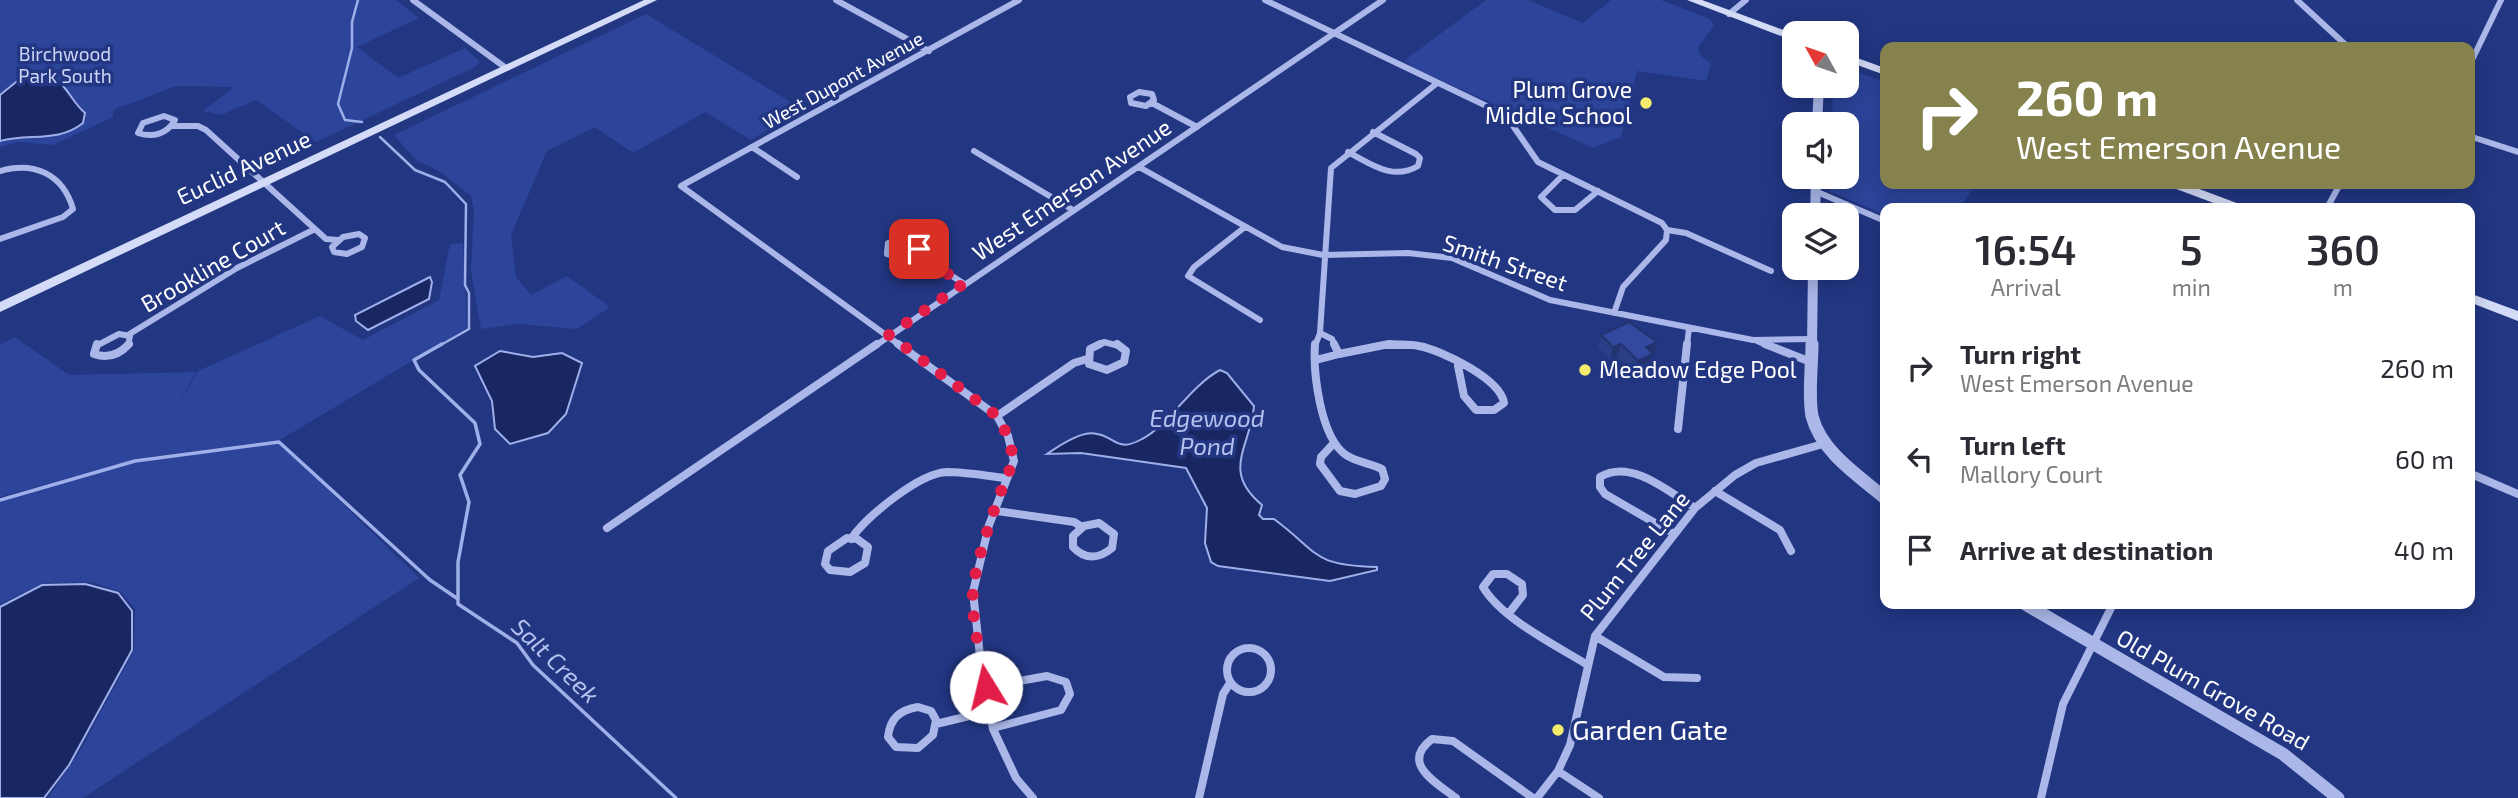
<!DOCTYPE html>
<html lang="en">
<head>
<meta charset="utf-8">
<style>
	:root { --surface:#fff; --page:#f2f2f3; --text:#2b2b33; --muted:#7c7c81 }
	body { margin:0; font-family:"Exo 2",sans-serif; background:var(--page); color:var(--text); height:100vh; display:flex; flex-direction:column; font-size:26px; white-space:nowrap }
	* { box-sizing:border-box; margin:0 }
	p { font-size:23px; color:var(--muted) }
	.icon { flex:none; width:38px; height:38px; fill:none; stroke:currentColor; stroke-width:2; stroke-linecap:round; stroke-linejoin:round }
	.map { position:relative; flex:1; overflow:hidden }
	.sheet { position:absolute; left:1880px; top:203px; width:595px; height:406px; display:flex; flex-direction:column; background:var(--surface); border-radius:14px; box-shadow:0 4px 18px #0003 }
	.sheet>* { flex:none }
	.guide { position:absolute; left:1880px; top:42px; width:595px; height:147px; border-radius:14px; box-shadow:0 4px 18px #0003; background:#85824d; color:#fff; overflow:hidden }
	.needle { width:46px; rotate:310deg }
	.controls { position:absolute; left:1782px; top:21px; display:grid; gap:14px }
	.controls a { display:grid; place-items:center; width:77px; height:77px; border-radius:14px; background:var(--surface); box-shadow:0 4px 18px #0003; font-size:35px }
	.pin { position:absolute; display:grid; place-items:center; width:60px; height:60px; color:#fff; margin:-30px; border-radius:14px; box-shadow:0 4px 10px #0006 }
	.me { position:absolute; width:77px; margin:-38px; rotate:351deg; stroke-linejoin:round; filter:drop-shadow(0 0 5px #0008) }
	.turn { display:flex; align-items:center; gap:24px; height:147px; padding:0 21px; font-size:32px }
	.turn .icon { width:91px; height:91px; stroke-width:2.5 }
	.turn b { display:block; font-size:49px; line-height:60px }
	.eta { display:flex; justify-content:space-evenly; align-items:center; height:119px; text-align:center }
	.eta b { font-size:42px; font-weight:600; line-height:49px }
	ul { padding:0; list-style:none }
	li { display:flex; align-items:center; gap:21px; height:91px; padding:0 21px }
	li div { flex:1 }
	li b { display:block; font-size:26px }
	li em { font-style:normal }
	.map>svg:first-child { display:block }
	.green { fill:#2c449a }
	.water { fill:#182662; stroke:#9eafe9; stroke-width:2 }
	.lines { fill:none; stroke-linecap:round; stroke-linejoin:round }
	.stream-far1 { stroke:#9eafe9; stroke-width:2.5 }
	.stream { stroke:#9eafe9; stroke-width:3.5 }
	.minor-far1 { stroke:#aab7e8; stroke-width:6 }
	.minor { stroke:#aab7e8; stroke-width:8 }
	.tertiary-far1 { stroke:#aab7e8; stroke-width:10 }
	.tertiary { stroke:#aab7e8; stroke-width:13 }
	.secondary { fill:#d4dbf6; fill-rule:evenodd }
	.wall { fill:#2b3f89 }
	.shaded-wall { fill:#23336f }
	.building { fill:#32499f; stroke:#23336f; stroke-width:2 }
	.route { stroke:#e11d48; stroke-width:12; stroke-dasharray:0 21.6 }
	.poi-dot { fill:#f3ec6c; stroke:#223682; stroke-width:2.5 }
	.labels { text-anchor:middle; stroke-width:7; stroke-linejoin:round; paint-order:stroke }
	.far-park-label { font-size:19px; fill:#ced6f6; stroke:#223682 }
	.far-street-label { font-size:19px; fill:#fff; stroke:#223682 }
	.poi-label { font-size:23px; fill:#fff; stroke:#223682; text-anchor:end }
	.street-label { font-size:23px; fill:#fff; stroke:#223682 }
	.water-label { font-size:24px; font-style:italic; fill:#b5c2ef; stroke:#223682 }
	.near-poi-label { font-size:28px; fill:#fff; stroke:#223682; text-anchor:start }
</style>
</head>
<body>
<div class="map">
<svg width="2518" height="798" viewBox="0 0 2518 798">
	<rect width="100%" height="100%" fill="#223682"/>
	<!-- green -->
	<path class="green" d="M0 0H396L419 18 357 47 398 78 465 48 480 62 475 67 316 142 256 100 221 115 203 111 234 87 176 86 113 110V117L53 145 19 142 0 147Z
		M1486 0H1528L1583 23 1611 0H1661L1710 19 1714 25 1698 48 1700 55 1711 64 1706 81 1637 71 1621 137 1593 148 1413 68 1405 60Z
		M646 14 802 109 751 140 705 112 633 153 595 127 547 151 511 235 516 277 531 295 567 276 610 307 577 329 519 324 481 329 471 271 474 210 471 196 439 171 416 160 394 135Z
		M1846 68 1885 82V184H1976L1959 208H1885V215L1829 191 1830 177H1846V124H1832L1833 86H1846Z
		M463 243 467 328 280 440 148 457 0 497V345L15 337 69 375 196 372 173 413 198 371 320 316 363 340 439 300 450 244Z
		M279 442 419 578 83 798H48L80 751 134 650 135 609 121 592 92 582 43 583 0 604V500L144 460Z"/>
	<!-- water -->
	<path class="water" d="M36 72C63 72 68 99 85 113L83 123C58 143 29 133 0 141V95L21 78Z
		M430 277 432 282 429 299 368 330 356 321 355 315Z
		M500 351 533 357 562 353 582 363 566 414 548 433 510 444 495 429 492 401 475 366Z
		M1220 370 1227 373 1254 406C1250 448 1221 471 1262 505L1259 515 1263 519H1274C1321 554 1311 565 1377 567V570L1330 581 1218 566 1211 562 1205 543 1207 508 1186 468 1081 453 1047 454C1059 446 1082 430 1097 434 1116 437 1117 453 1142 439 1169 425 1190 386 1220 370Z
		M85 584 118 593 132 611V650L69 765 44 798H0V607L42 585Z"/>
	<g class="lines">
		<!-- stream-far1 -->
		<path class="stream-far1" d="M358 0 352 22V48L338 104 345 120 362 122
			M380 137 415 170 445 182 466 204 465 285 469 293V329L439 346"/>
		<!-- stream -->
		<path class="stream" d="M442 344 414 360 419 370 475 423 480 444 460 475 469 502 458 562V604L517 643 533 665 676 798
			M0 500 135 461 279 442 430 580 458 599"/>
		<!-- minor-far1 -->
		<path class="minor-far1" d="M413 0 506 68
			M836 0 929 51
			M1265 0 1497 111 1509 120 1538 162 1662 223 1667 230 1666 240 1623 287 1614 313
			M2297 0 2348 47
			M1729 14 1746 0
			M2473 58 2501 0
			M1139 92 1152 94 1154 100 1146 106 1131 103 1130 97Z
			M1152 103 1197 127
			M164 116 175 120C167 134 153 138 138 133L143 123Z
			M173 126H198L206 130 326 239 338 240
			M2469 136 2518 152
			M752 147 797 177
			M974 151 1073 210
			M1348 152C1371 164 1393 181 1418 166L1420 158 1416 154 1373 132
			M1139 167 1282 247 1323 255 1408 253 1452 258 1550 300 1753 340 1812 339
			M0 171C34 161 63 174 73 209L63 217 0 239
			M1563 175 1541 197 1555 210H1575L1598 191
			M1815 191 1885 221
			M2327 208 2340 184
			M1245 227 1194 267 1188 276 1260 320
			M1667 230 1686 233 1771 271
			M359 234 365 238 362 247 347 254 334 252 332 247 343 237Z
			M908 236 920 242 916 253 901 258 887 254 888 243Z
			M916 253 963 283
			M1320 333 1332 339 1335 346
			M128 335 237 268 315 229
			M1757 341 1769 346
			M96 346 119 334 130 336 128 346
			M875 346 1383 0
			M901 346 681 186 1019 0
			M1096 346 1104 342 1119 346
			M1315 346 1320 333 1331 168 1436 84
			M1380 346H1418
			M1687 346 1689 328"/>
		<!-- minor -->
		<path class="minor" d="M97 344 94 354C108 359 119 355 129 344
			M898 344 997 416 1008 436 1014 461 989 525 973 592 982 674 993 729 1016 778 1033 798
			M1100 344 1090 349 1089 364 1107 370 1124 362 1126 351 1117 344
			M1315 344C1313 372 1320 437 1346 455 1356 462 1370 463 1382 469L1385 479 1381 486 1355 494 1340 491 1320 464 1321 457 1334 443
			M1334 344 1339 354 1389 344
			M1390 344C1400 345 1410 344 1419 346 1441 350 1501 379 1504 403L1494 410H1476L1464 396 1458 366
			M1765 344 1811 362
			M1316 360 1339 354
			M997 416 1074 363 1087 359
			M1678 429 1687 344
			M2469 473 2518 494
			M1715 491 1780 530 1791 551
			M997 511 1074 522 1082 527
			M1099 523 1114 534 1112 548C1099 559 1085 560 1073 547V536L1084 526Z
			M607 528 877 344
			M1674 534 1605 494 1600 487V477C1631 458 1669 492 1695 508
			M847 538 857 539 868 547 865 563 850 572 830 570 825 564 828 551Z
			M851 539C866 517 919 473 947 472 966 472 987 476 1006 478
			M1509 613 1523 595 1522 584 1507 574H1493L1483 587C1501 618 1555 645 1586 664
			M1595 636 1664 677 1697 678
			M1227 670a22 22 0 1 1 44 0a22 22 0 1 1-44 0Z
			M986 687 1047 676 1066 682 1070 694 1061 710 993 728
			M918 707 931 711 936 720 933 735 918 748 896 747 888 737C890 718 900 710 918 707Z
			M936 724 990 711
			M1558 771 1599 798
			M1199 798 1223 694 1230 683
			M1456 798C1435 782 1400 763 1432 739L1453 741 1533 798
			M1537 798 1558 771 1570 745 1595 636 1695 508 1735 475 1756 463 1823 444
			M2041 798 2063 704 2113 604"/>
		<!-- tertiary-far1 -->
		<path class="tertiary-far1" d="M1817 124 1819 86
			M1815 215 1816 177
			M1812 346 1813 268"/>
		<!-- tertiary -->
		<path class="tertiary" d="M1812 344C1812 366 1808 395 1812 416 1821 452 1859 476 1885 498
			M2025 604 2283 754 2338 798"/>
		<!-- secondary -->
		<path class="secondary" d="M644 0H657L0 312V302Z
			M1687 0H1702L1794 34V41Z
			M1846 54 1885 68V75L1846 61Z
			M2169 184H2186L2242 205 2244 208H2227L2171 187Z
			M2469 293 2518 311V321L2469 302Z"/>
	</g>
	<!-- wall -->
	<path class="wall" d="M1601 335 1657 342 1649 367 1634 373 1617 357 1610 360 1598 347Z"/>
	<!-- shaded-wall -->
	<path class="shaded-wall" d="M1657 342 1649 367 1634 373 1638 361 1646 347Z
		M1621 344 1617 357 1610 360 1613 347Z"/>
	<!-- building -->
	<path class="building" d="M1629 322 1657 342 1646 347 1653 354 1638 361 1621 344 1613 347 1601 335Z"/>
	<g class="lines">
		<!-- route -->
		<path class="route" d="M919 249 916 253 963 284 889 335 997 416 1008 436 1014 461C1001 486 975 562 973 590 971 621 981 656 986 687"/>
	</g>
	<!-- markers -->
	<g class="poi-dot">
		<circle cx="1646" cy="103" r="7"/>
		<circle cx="1585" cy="370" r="7"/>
		<circle cx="1558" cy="730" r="7"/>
	</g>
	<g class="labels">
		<!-- far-park labels -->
		<g class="far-park-label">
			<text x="65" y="61">Birchwood<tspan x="65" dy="22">Park South</tspan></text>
		</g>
		<!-- far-street labels -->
		<g class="far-street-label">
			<text transform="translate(843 80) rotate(-29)" y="7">West Dupont Avenue</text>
		</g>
		<!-- poi labels -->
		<g class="poi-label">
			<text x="1632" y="98">Plum Grove<tspan x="1632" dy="26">Middle School</tspan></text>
			<text x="1599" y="378" text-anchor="start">Meadow Edge Pool</text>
		</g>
		<!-- street labels -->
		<g class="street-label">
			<text transform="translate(244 168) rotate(-25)" y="8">Euclid Avenue</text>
			<text transform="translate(1072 190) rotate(-34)" y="8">West Emerson Avenue</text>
			<text transform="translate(1505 263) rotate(19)" y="8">Smith Street</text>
			<text transform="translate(213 266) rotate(-30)" y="8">Brookline Court</text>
			<text transform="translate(1635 556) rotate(-51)" y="8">Plum Tree Lane</text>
			<text transform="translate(2213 690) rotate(30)" y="8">Old Plum Grove Road</text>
		</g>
		<!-- water labels -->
		<g class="water-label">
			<text x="1207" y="427">Edgewood<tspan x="1207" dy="28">Pond</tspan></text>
			<text transform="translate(555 661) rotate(44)" y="8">Salt Creek</text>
		</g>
		<!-- near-poi labels -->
		<g class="near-poi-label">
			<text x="1572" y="740">Garden Gate</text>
		</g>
	</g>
</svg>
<div class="controls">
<a><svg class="needle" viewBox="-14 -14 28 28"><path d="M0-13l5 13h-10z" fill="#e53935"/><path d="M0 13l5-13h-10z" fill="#7c7c81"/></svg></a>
<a><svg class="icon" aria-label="sound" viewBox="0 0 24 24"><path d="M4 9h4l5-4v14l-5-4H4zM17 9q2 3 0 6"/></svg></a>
<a><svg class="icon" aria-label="layers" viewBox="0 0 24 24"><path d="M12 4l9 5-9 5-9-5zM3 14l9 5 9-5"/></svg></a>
</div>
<div class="pin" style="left:919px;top:249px;background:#d93025"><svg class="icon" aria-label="arrive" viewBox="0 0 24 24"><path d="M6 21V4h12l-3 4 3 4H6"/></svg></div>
<svg class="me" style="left:986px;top:687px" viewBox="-20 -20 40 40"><circle r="19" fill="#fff"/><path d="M0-13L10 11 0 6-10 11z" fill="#e11d48"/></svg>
<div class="guide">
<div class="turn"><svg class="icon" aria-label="right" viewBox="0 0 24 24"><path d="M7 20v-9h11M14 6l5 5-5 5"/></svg><div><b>260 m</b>West Emerson Avenue</div></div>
</div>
<section class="sheet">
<div class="eta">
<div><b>16:54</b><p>Arrival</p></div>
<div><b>5</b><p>min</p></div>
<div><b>360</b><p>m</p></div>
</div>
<ul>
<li><svg class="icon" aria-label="right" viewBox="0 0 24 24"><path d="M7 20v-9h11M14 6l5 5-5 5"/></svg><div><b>Turn right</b><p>West Emerson Avenue</p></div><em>260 m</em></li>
<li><svg class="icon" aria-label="left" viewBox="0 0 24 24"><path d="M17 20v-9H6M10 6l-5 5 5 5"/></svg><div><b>Turn left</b><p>Mallory Court</p></div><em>60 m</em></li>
<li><svg class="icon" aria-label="arrive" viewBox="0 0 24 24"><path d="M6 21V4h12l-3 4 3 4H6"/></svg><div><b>Arrive at destination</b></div><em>40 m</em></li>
</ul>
</section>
</div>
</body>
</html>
